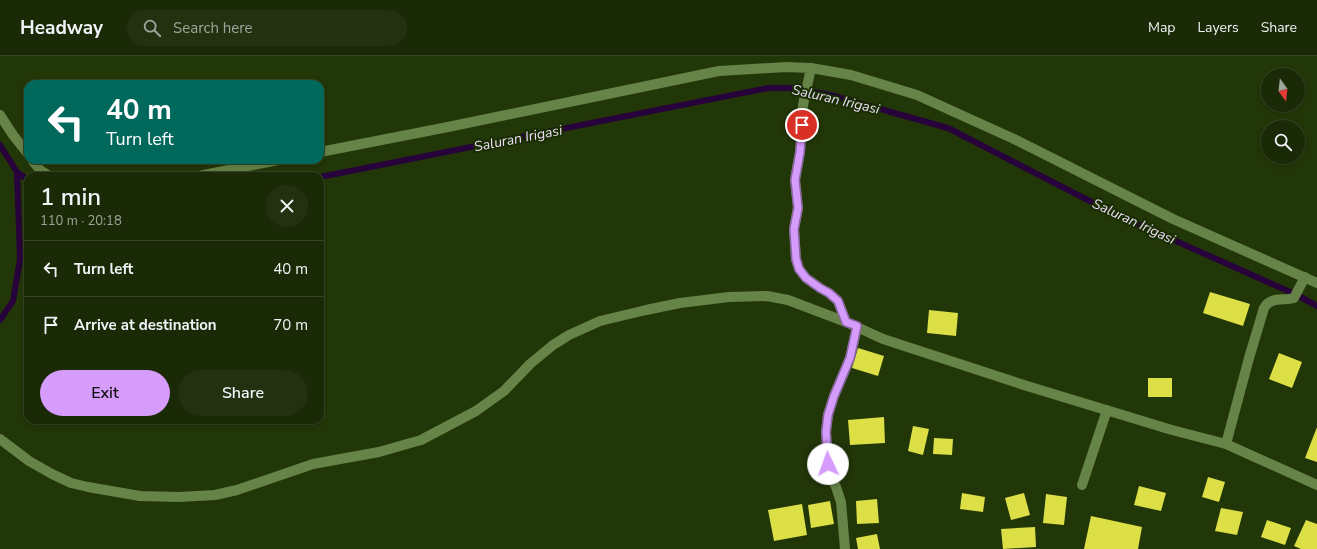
<!DOCTYPE html>
<html lang="en">
<head>
<meta charset="utf-8">
<style>
	:root { --surface:#1a2906; --page:#233110; --text:#f1f3f6; --muted:#9fa69b; --line:#384528; --accent:#d59cfb }
	body { margin:0; font-family:"Nunito Sans",sans-serif; background:var(--page); color:var(--text); height:100vh; display:flex; flex-direction:column; font-size:15px; white-space:nowrap }
	* { box-sizing:border-box; margin:0 }
	p { font-size:13px; color:var(--muted) }
	.icon { flex:none; width:22px; height:22px; fill:none; stroke:currentColor; stroke-width:2; stroke-linecap:round; stroke-linejoin:round }
	.map { position:relative; flex:1; overflow:hidden }
	.sheet { position:absolute; left:24px; top:116px; width:300px; height:252px; display:flex; flex-direction:column; background:var(--surface); border-radius:12px; box-shadow:0 2px 6px #0003,0 0 0 1px var(--line) }
	.sheet>* { flex:none }
	.hud { position:absolute; left:24px; top:24px; width:300px; height:84px; border-radius:12px; box-shadow:0 2px 6px #0003,0 0 0 1px var(--line); background:#00695c; color:#fff; overflow:hidden }
	.needle { width:26px; rotate:165deg }
	.fabs { position:absolute; left:1261px; top:12px; display:grid; gap:8px }
	.fabs a { display:grid; place-items:center; width:44px; height:44px; border-radius:50%; background:var(--surface); box-shadow:0 2px 6px #0003,0 0 0 1px var(--line); font-size:20px }
	.pin { position:absolute; display:grid; place-items:center; width:34px; height:34px; color:#fff; margin:-17px; border:2px solid #fff; border-radius:50%; box-shadow:0 1px 4px #0007 }
	.me { position:absolute; width:44px; margin:-22px; rotate:357deg; stroke-linejoin:round; filter:drop-shadow(0 0 3px #0008) }
	.turn { display:flex; align-items:center; gap:14px; height:84px; padding:0 16px; font-size:18px }
	.turn .icon { width:52px; height:52px; stroke-width:2.5 }
	.turn b { display:block; font-size:28px; line-height:34px }
	.round { display:grid; place-items:center; flex:none; width:42px; height:42px; border-radius:21px; background:var(--page) }
	.head { display:flex; align-items:center; justify-content:space-between; height:68px; padding:0 16px }
	h1 { font-size:24px; font-weight:600; line-height:30px }
	.primary-button { display:flex; gap:8px; margin-top:auto; padding:8px 16px }
	.primary-button a { flex:1; height:46px; border-radius:24px; background:var(--accent); color:#111; font-size:16px; font-weight:600; line-height:46px; text-align:center }
	.primary-button a+a { background:var(--page); color:var(--text) }
	ul { padding:0; list-style:none }
	li { display:flex; align-items:center; gap:12px; height:56px; padding:0 16px; border-top:1px solid var(--line) }
	li div { flex:1 }
	li b { display:block; font-size:15px }
	li em { font-style:normal }
	header { display:flex; align-items:center; gap:24px; box-sizing:border-box; height:56px; padding:0 20px; background:var(--surface); border-bottom:1px solid var(--line) }
	header strong { font-size:19px }
	nav { display:flex; gap:22px; margin-inline-start:auto; font-size:14px }
	.search { width:280px; height:36px; background:var(--page); display:flex; align-items:center; gap:10px; box-sizing:border-box; padding:0 14px; border-radius:22px; color:var(--muted); font-size:15px }
	.map>svg:first-child { display:block }
	.lines { fill:none; stroke-linecap:round; stroke-linejoin:round }
	.stream { stroke:#28033b; stroke-width:6 }
	.building { fill:#dcdf45 }
	.minor { stroke:#668448; stroke-width:10 }
	.route-casing { stroke:#8a65a3; stroke-width:10 }
	.route { stroke:#d59cfb; stroke-width:7 }
	.labels { text-anchor:middle; stroke-width:4; stroke-linejoin:round; paint-order:stroke }
	.water-label { font-size:14px; font-style:italic; fill:#ecdcf8; stroke:#182d00 }
</style>
</head>
<body>
<header>
<strong>Headway</strong>
<div class="search"><svg class="icon" aria-label="search" viewBox="0 0 24 24"><circle cx="10" cy="10" r="6"/><path d="M15 15l6 6"/></svg>Search here</div>
<nav><a>Map</a><a>Layers</a><a>Share</a></nav>
</header>
<div class="map">
<svg width="1317" height="493" viewBox="0 0 1317 493">
	<rect width="100%" height="100%" fill="#223708"/>
	<g class="lines">
		<!-- stream -->
		<path class="stream" d="M0 89 17 116 28 124
			M320 121 768 32H792L830 39 948 72 1113 157 1297 239 1317 250
			M0 264 13 245 20 203 17 116"/>
	</g>
	<!-- building -->
	<path class="building" d="M1210 236 1250 248 1243 270 1203 257Z
		M929 254 958 257 956 280 927 277Z
		M858 292 884 300 878 320 852 312Z
		M1279 297 1302 306 1292 332 1269 323Z
		M1148 322H1172V341H1148Z
		M884 361 885 387 850 389 848 364Z
		M913 370 929 373 923 399 908 395Z
		M1317 371V406L1305 402Z
		M934 382 953 383 952 399 933 398Z
		M1208 421 1225 426 1219 446 1202 441Z
		M1139 430 1166 437 1161 455 1134 449Z
		M962 437 985 441 983 456 960 453Z
		M1024 437 1030 459 1011 464 1005 442Z
		M1046 438 1067 441 1064 469 1043 467Z
		M877 443 879 467 857 468 856 445Z
		M830 445 834 468 811 472 808 449Z
		M802 448 807 479 774 485 768 454Z
		M1221 452 1243 456 1237 479 1215 475Z
		M1091 460 1142 471 1138 493H1084Z
		M1267 464 1291 472 1285 489 1261 481Z
		M1306 464 1317 468V493H1301L1294 490Z
		M1035 471 1036 491 1003 493 1001 473Z
		M877 478 880 493H858L856 482Z"/>
	<g class="lines">
		<!-- minor -->
		<path class="minor" d="M811 12 803 49 800 96 795 124 798 152 794 173 796 203 799 213 806 222 820 232 829 237 838 245 846 266
			M0 59 13 79 28 98
			M320 96 448 71 719 15 786 11 811 12 851 19 917 39 1014 83 1173 163 1317 227
			M32 104 40 114 49 120
			M199 120 278 104
			M0 383 29 405 52 418 71 427 88 431 140 440 179 441 215 439 237 434 313 408 379 396 421 384 476 355 504 335 530 308 553 289 569 279 600 265 646 254 680 247 729 241 767 240 788 244 846 266 883 283 1027 330 1172 374 1226 388 1317 429
			M1226 388 1249 302 1264 252C1271 240 1283 245 1294 242L1305 221
			M1082 429 1107 354
			M845 493 841 446 836 431 832 423 828 408 826 376 828 359 834 340 850 302 857 271"/>
	</g>
	<g class="lines">
		<!-- route casing -->
		<g class="route-casing">
			<path id="route" d="M802 69 800 96 795 124 798 152 794 173 796 203 799 213 806 222 820 232 829 237 838 245 846 266 857 270 850 302 834 340 828 359 826 376 828 408"/>
		</g>
		<!-- route -->
		<use href="#route" class="route"/>
	</g>
	<g class="labels">
		<!-- water labels -->
		<g class="water-label">
			<text transform="translate(836 43) rotate(13)" y="5">Saluran Irigasi</text>
			<text transform="translate(518 82) rotate(-11)" y="5">Saluran Irigasi</text>
			<text transform="translate(1134 165) rotate(25)" y="5">Saluran Irigasi</text>
		</g>
	</g>
</svg>
<div class="fabs">
<a><svg class="needle" viewBox="-14 -14 28 28"><path d="M0-13l5 13h-10z" fill="#e53935"/><path d="M0 13l5-13h-10z" fill="#9fa69b"/></svg></a>
<a><svg class="icon" aria-label="search" viewBox="0 0 24 24"><circle cx="10" cy="10" r="6"/><path d="M15 15l6 6"/></svg></a>
</div>
<div class="pin" style="left:802px;top:69px;background:#d93025"><svg class="icon" aria-label="arrive" viewBox="0 0 24 24"><path d="M6 21V4h12l-3 4 3 4H6"/></svg></div>
<svg class="me" style="left:828px;top:408px" viewBox="-20 -20 40 40"><circle r="19" fill="#fff"/><path d="M0-13L10 11 0 6-10 11z" fill="#d59cfb"/></svg>
<div class="hud">
<div class="turn"><svg class="icon" aria-label="left" viewBox="0 0 24 24"><path d="M17 20v-9H6M10 6l-5 5 5 5"/></svg><div><b>40 m</b>Turn left</div></div>
</div>
<section class="sheet">
<div class="head"><div><h1>1 min</h1><p>110 m · 20:18</p></div><a class="round"><svg class="icon" aria-label="close" viewBox="0 0 24 24"><path d="M6 6l12 12M18 6L6 18"/></svg></a></div>
<ul>
<li><svg class="icon" aria-label="left" viewBox="0 0 24 24"><path d="M17 20v-9H6M10 6l-5 5 5 5"/></svg><div><b>Turn left</b></div><em>40 m</em></li>
<li><svg class="icon" aria-label="arrive" viewBox="0 0 24 24"><path d="M6 21V4h12l-3 4 3 4H6"/></svg><div><b>Arrive at destination</b></div><em>70 m</em></li>
</ul>
<div class="primary-button"><a>Exit</a><a>Share</a></div>
</section>
</div>
</body>
</html>
